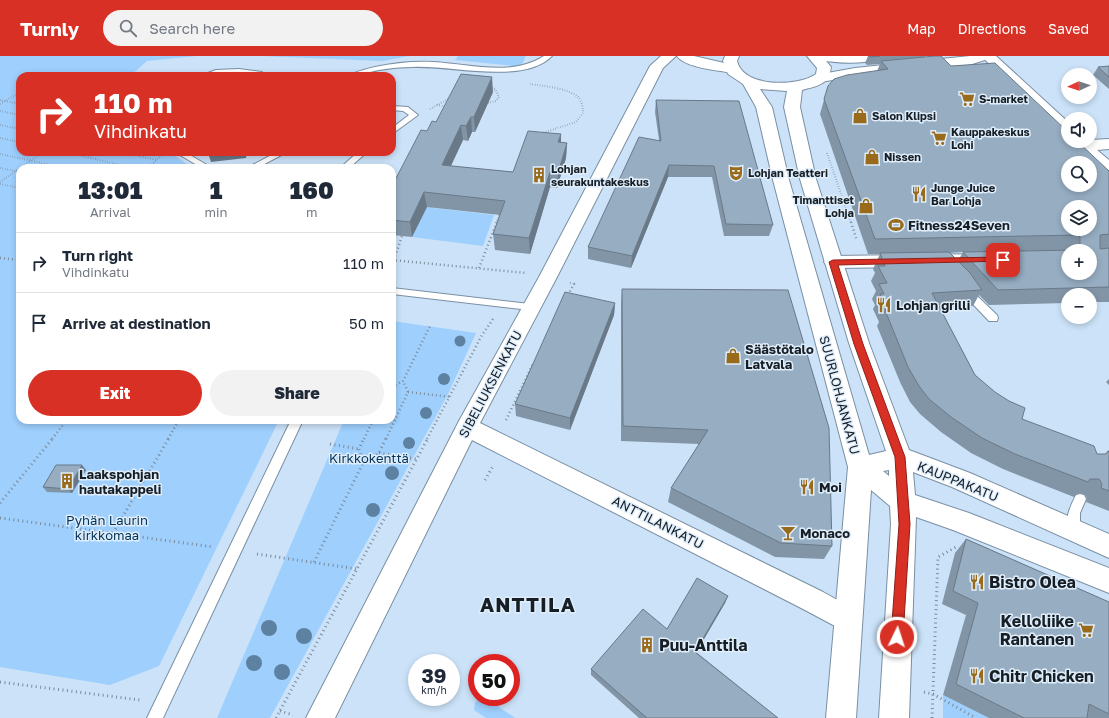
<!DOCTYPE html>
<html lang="en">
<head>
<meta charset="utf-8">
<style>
	:root { --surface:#fff; --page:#f2f2f3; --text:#1f2937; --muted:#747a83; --line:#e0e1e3; --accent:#d93025 }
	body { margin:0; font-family:"Golos Text",sans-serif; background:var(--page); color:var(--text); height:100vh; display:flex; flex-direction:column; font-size:15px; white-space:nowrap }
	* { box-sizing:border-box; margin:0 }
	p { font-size:13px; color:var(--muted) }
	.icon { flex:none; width:22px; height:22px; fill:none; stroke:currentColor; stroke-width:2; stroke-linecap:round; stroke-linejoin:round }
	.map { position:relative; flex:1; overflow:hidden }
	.details { position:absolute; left:16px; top:108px; width:380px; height:260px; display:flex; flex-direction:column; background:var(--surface); border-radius:12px; box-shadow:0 2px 6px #0003 }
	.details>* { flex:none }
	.banner { position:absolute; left:16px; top:16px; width:380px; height:84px; border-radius:12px; box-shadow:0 2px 6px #0003; background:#d93025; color:#fff; overflow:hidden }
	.needle { width:26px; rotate:267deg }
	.fabs { position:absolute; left:1061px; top:12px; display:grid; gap:8px }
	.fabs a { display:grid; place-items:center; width:36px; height:36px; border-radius:50%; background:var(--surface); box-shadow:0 2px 6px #0003; font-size:20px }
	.speed { position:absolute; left:408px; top:598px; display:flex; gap:8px; font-size:20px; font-weight:700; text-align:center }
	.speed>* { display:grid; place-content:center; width:52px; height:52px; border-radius:50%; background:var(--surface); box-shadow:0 2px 6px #0003; line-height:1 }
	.speed small { font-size:10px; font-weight:400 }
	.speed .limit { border:6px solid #d22; background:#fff; color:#111 }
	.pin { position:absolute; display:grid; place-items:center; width:34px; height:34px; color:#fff; margin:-17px; border-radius:8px; box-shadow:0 2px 6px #0006 }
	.me { position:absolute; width:44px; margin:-22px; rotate:4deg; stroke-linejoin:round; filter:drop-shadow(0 0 3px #0008) }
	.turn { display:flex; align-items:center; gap:14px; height:84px; padding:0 12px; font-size:18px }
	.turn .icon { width:52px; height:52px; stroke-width:2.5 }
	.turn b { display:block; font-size:28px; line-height:34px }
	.eta { display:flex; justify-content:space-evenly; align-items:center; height:68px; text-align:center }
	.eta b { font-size:24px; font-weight:800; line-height:28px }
	.primary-button { display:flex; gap:8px; margin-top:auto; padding:8px 12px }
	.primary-button a { flex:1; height:46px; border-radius:24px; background:var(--accent); color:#fff; font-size:16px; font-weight:800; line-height:46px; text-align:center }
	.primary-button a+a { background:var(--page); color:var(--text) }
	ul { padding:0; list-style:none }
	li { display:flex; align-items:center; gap:12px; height:60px; padding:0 12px; border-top:1px solid var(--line) }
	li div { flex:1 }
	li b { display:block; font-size:15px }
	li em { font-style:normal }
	header { display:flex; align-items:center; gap:24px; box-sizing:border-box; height:56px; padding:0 20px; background:var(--accent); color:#fff }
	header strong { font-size:19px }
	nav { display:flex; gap:22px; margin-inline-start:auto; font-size:14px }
	.search { width:280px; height:36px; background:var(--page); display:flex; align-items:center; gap:10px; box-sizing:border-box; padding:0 14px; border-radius:22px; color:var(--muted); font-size:15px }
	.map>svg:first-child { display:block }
	.green { fill:#9ecffd }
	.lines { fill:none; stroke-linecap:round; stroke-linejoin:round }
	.service-casing { stroke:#7a8fa3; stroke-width:2 }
	.minor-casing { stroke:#7a8fa3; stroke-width:2 }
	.tertiary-casing { stroke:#7a8fa3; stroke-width:2 }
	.secondary-casing { stroke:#7a8fa3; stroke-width:2 }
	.path-far2 { stroke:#7b8b9b; stroke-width:2; stroke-dasharray:0.5 2; stroke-linecap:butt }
	.path-far1 { stroke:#7b8b9b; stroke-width:2.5; stroke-dasharray:1 3; stroke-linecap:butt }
	.path { stroke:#7b8b9b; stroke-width:3; stroke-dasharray:1 3.5; stroke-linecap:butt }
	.service { fill:#fff; fill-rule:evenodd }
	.minor { fill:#fff; fill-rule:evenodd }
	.tertiary { fill:#fff; fill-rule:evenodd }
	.secondary { fill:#fff; fill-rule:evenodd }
	.tree { fill:#5d82a1 }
	.wall { fill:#8295a7; fill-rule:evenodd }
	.shaded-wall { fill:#6a7988 }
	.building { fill:#97adc2; stroke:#6a7988; fill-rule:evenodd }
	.route { fill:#d93025; stroke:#8d1f18 }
	.labels { text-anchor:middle; stroke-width:3; stroke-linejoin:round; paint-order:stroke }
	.far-poi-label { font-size:11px; font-weight:bold; fill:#161e26; stroke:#e0eefb; text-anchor:start }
	.poi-label { font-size:13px; font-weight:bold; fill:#161e26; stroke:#e0eefb; text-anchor:start }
	.street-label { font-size:13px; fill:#161e26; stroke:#e0eefb }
	.park-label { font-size:13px; fill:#033459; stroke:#e0eefb }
	.near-poi-label { font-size:16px; font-weight:bold; fill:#161e26; stroke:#e0eefb; text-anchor:start }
	.near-district-label { font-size:20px; font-weight:bold; letter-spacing:1px; fill:#161e26; stroke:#e0eefb }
</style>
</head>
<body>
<header>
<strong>Turnly</strong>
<div class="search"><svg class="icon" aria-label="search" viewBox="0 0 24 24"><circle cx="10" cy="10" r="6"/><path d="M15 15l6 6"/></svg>Search here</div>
<nav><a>Map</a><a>Directions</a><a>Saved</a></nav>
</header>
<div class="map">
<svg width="1109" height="662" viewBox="0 0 1109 662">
	<rect width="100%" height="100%" fill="#cbe2f8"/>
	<!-- green -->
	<path class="green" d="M0 0H196L147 5 130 20H20V96H169L193 112H20V364H279L159 610 110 629 0 611Z
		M261 0H409L383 5Z
		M458 0H526L522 8 514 10 455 4Z
		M429 147 434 152 494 159 483 190 412 181Z
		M392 265 476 277 448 338 270 662H217L344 364H392Z
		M943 639 989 662H943Z
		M479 641 486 642 515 662H486L474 654 475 647Z"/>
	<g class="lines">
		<!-- service casing -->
		<g class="service-casing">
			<path id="service" d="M544 0H552C524 29 451 9 413 11 401 11 390 12 379 14 369 16 360 20 349 20 356 15 367 13 375 11 394 7 414 5 433 6 470 8 511 21 544 0Z
				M239 13 262 16 265 20 231 17 200 20 216 14Z
				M392 50 408 51 418 59 392 78V72L409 59 403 55 392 54Z
				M175 96H185L212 112H202Z
				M277 96H287L257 112H247Z
				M358 96H367L349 112H340Z
				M967 230 970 231 977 240 997 259 998 262 997 265H989L969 244 962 233Z
				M392 232 530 248 535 251 530 254 392 238Z
				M291 364H303L163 662H147Z
				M1080 438 1084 439 1086 443 1080 457V475L1079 479 1074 481 1069 479C1063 466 1070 451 1076 439Z"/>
		</g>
		<!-- minor casing -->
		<g class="minor-casing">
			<path id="minor" d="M661 0H676L663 12 557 221 480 367 823 536 857 555 861 564 857 573 848 577 805 554 472 384 335 662H306L459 365 539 221 650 10Z
				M981 0H996L1068 66V78L1063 77Z
				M1109 83V93L1097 94 1109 104V118L1103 116 1071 85Z
				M986 198 992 200 995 204 992 208 986 210 833 212 827 210 824 206 827 202 833 200Z"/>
		</g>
		<!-- tertiary casing -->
		<g class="tertiary-casing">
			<path id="tertiary" d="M677 0H694L737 10 739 13 737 16 732 17C718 14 685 12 677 0Z
				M808 0H877L878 1 876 4C856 9 835 6 815 4L810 3Z
				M970 0H990L988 3 969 9 855 20 821 26 816 25 814 22 816 19 855 12Z"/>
		</g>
		<!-- secondary casing -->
		<g class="secondary-casing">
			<path id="secondary" d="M725 0H739L737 5C743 32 798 31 816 18L817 12 807 0H822L831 11C829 29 817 30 802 34L800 51 816 123 869 287 909 394 970 417 1109 478V502L952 431 913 416 915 439 969 457 1109 512V537L953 474 916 461 909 662H879L891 468 890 450 871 434 856 662H826L848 411 773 124 756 51 743 28 728 18 723 5ZM760 33 787 35 784 51 800 123 849 287 886 395 869 399 789 124 772 51ZM889 414V420L883 415Z"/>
		</g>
		<!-- path-far2 -->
		<path class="path-far2" d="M530 28C542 30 570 32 579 42 582 46 583 52 583 57L576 66 542 77
			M0 44 20 48
			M488 47 496 45 499 41 495 33 491 32
			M0 48 20 36
			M437 49 447 51
			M430 53 450 42
			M0 55 20 59
			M0 69 20 73
			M0 82 20 86
			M66 96 132 112
			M121 96 157 104
			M827 97 851 167
			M0 98 65 112
			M0 112 20 116
			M148 112 162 99
			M0 126 43 96
			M0 128 20 132
			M496 167 500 157"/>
		<!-- path-far1 -->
		<path class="path-far1" d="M851 166 857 185
			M0 202 20 204
			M392 204 526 217
			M394 204 402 180
			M479 212 497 166
			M568 239 574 228 570 227
			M392 331 403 325 431 268
			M408 336 451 341
			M506 364 533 308
			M52 383 67 364
			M168 383 179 364
			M364 383 373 364
			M386 383 408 336 403 325
			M427 383 482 279 493 263"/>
		<!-- path -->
		<path class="path" d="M330 388 359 393
			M379 397 417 403
			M363 407 359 393 364 382
			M485 424 493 410
			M0 447 53 382
			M0 462 214 491
			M113 477 169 382
			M257 498 357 513
			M314 506 363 407 379 397 386 382
			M0 626 140 644
			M924 636 933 638 976 662
			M280 655 293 659
			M276 662 428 382
			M932 662 938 501 956 491"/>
		<!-- service -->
		<use href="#service" class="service"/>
		<!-- minor -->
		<use href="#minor" class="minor"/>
		<!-- tertiary -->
		<use href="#tertiary" class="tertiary"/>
		<!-- secondary -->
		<use href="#secondary" class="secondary"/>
	</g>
	<!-- trees -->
	<g class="tree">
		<circle cx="460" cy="285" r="5.5"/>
		<circle cx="444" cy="323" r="6"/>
		<circle cx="426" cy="357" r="6"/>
		<circle cx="409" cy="387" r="6"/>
		<circle cx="392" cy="417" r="7"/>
		<circle cx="373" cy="454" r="7"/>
		<circle cx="269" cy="572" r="8"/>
		<circle cx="304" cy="580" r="8"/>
		<circle cx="254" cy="607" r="8"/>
		<circle cx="282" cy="616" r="8"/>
	</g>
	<!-- wall -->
	<path class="wall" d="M868 0H925V1L951 10 1109 115V246H1090V239H1068V247L989 249 979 239 973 250 940 252 975 319 1022 363 1097 398H1105L1108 395H1109V455L1086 446 1087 442 1084 438H1077L1074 441 1003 413 971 397 941 376 920 358 910 346 900 326 877 270 879 266 873 253 875 249 872 243 876 235 871 225 875 217 873 213 880 198H868L820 58 828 30 877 15 880 8 867 9 865 7ZM963 196 958 205 949 197Z
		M1109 10V33L1093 19 1098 11Z
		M493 36 475 76H472L468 85 463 84 451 110 513 116 561 86 567 87 566 102 557 132 550 131 530 198 495 194 493 178 500 159 427 151 412 181 392 179V130L427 75 436 66Z
		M656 44 773 169 769 180H724L712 121H668L631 212 588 203V191L659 84 655 56Z
		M622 233 832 490 824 503 775 501 668 446 671 432 699 388 621 385V248Z
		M615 247 614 259 570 374 516 360 515 348Z
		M1109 323V329L1106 326Z
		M86 414 72 437 47 436 43 431Z
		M966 483 1109 546V662H989L943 639 966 559 942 548 955 497Z
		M728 540 725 547 696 596 778 662H639L591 619V613Z"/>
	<!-- shaded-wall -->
	<path class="shaded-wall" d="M492 21 493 36 475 76 474 61Z
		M471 61 472 76 468 85 466 70Z
		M461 69 463 84 444 124 442 109Z
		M561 78V93L558 86Z
		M567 87 566 102 557 132 558 117Z
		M216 96H247L246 102 211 106 208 97Z
		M669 109 668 121 631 212 632 200Z
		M550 116V131L530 198 529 182Z
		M424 136 427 151 412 181 410 166Z
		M615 247 614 259 570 374V362Z
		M82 409 86 414 72 437 68 433Z
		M728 540 725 547 693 602 695 596Z"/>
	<!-- building -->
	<path class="building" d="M869 0H880L869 1Z
		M935 0H941L951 10 995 7 1068 76V85H1077L1109 115V178L1100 179V193L1109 192V231L998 234 963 196 1079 194 1080 193V181L1078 179 875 183 824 43 828 30 834 23 847 19 888 13 881 5ZM1068 107H1090V129H1068ZM1068 151H1090V173H1068ZM1068 195H1090V217H1068Z
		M1109 10V21L1098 11Z
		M461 18 492 21 474 61H471L466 70 461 69 442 109 513 116 528 75 561 78 558 86 567 87 558 117 550 116 529 182 493 178 505 145 424 136 410 166 392 164V130L421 74 427 75 432 65 436 66Z
		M656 44 739 45 773 169 726 168 714 110 669 109 632 200 588 191 639 81 661 85Z
		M949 196 970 217 982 234 932 237 975 319 995 336 1009 345 1025 352 1022 363 1094 390 1097 398H1106L1108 395H1109V435L1101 432 1102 428 1099 423H1090L1088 426 1015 398 982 382 951 361 929 343 919 330 908 311 885 254H888L880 238H884L879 228 887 227 878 210H885L880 197Z
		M622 233 788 234 829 372 832 490 781 487 671 432 708 374 623 370Z
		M565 236 615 247 570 362 515 348Z
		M56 409H82L68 433 43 431Z
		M966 483 1109 546V658L1089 648 1087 662H1024L956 628 978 547 953 535Z
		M697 522 728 540 695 596 778 662H647L591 613 643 553 667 573Z"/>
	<!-- route -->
	<path class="route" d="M1003 201 1006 202V205L838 209 863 288 905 401 910 468 903 581 901 585 897 587 893 585 891 581 899 468 895 401 854 288 829 206 833 204Z"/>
	<!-- icons -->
	<defs>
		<g id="supermarket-bare" transform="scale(1.2)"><path d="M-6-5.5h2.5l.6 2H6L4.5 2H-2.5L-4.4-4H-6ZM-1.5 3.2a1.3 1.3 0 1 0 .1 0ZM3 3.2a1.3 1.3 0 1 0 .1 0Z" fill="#986a19" stroke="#e0eefb" stroke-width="2.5" paint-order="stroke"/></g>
		<g id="shop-bare" transform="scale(1.2)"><path d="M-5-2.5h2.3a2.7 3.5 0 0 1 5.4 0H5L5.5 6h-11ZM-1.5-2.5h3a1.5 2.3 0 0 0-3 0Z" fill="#986a19" stroke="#e0eefb" stroke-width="2.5" paint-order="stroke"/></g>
		<g id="theatre-bare" transform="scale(1.2)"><path d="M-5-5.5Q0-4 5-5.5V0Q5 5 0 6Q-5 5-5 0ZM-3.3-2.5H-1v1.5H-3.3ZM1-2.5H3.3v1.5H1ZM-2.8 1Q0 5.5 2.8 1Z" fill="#986a19" stroke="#e0eefb" stroke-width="2.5" paint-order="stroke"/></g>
		<g id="building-bare" transform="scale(1.2)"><path d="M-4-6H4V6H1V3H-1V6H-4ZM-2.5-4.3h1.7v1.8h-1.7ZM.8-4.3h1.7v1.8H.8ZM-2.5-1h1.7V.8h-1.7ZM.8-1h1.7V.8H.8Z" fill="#986a19" stroke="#e0eefb" stroke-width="2.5" paint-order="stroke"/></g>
		<g id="restaurant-bare" transform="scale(1.2)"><path d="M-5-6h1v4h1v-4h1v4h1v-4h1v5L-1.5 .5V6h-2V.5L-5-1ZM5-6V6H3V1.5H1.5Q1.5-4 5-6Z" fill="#986a19" stroke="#e0eefb" stroke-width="2.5" paint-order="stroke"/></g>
		<g id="stadium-bare" transform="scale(1.2)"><path d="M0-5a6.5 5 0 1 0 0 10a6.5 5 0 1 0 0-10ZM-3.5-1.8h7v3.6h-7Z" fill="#986a19" stroke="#e0eefb" stroke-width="2.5" paint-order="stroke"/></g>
		<g id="bar-bare" transform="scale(1.2)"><path d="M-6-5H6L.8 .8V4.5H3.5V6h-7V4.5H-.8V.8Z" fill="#986a19" stroke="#e0eefb" stroke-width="2.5" paint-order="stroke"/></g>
	</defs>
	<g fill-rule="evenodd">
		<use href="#supermarket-bare" x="967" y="43"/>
		<use href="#shop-bare" x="860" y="60"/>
		<use href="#supermarket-bare" x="939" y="82"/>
		<use href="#shop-bare" x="872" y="101"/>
		<use href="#theatre-bare" x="736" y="117"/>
		<use href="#building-bare" x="539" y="119"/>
		<use href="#restaurant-bare" x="919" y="138"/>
		<use href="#shop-bare" x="866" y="150"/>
		<use href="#stadium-bare" x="896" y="169"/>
		<use href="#restaurant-bare" x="884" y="249"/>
		<use href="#shop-bare" x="733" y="300"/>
		<use href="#building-bare" x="67" y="425"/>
		<use href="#restaurant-bare" x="807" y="431"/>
		<use href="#bar-bare" x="788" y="477"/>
		<use href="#restaurant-bare" x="977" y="526"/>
		<use href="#supermarket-bare" x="1086" y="574"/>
		<use href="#building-bare" x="647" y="589"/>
		<use href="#restaurant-bare" x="977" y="620"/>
	</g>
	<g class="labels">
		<!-- far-poi labels -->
		<g class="far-poi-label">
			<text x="979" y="47">S-market</text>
			<text x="872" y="64">Salon Klipsi</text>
			<text x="951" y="80">Kauppakeskus<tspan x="951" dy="13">Lohi</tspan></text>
			<text x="884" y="105">Nissen</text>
			<text x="551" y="117">Lohjan<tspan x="551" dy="13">seurakuntakeskus</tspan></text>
			<text x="748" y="121">Lohjan Teatteri</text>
			<text x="931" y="136">Junge Juice<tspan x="931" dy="13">Bar Lohja</tspan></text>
			<text x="854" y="148" text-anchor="end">Timanttiset<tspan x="854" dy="13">Lohja</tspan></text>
		</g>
		<!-- poi labels -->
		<g class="poi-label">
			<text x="908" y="174">Fitness24Seven</text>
			<text x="896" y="254">Lohjan grilli</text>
			<text x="745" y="298">Säästötalo<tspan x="745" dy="15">Latvala</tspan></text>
			<text x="79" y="423">Laakspohjan<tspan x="79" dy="15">hautakappeli</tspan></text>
			<text x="819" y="436">Moi</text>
			<text x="800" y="482">Monaco</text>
		</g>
		<!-- street labels -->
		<g class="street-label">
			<text transform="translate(490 328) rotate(-62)" y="5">SIBELIUKSENKATU</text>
			<text transform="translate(840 339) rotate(75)" y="5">SUURLOHJANKATU</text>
			<text transform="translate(958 425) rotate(22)" y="5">KAUPPAKATU</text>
			<text transform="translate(658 466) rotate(27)" y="5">ANTTILANKATU</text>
		</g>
		<!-- park labels -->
		<g class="park-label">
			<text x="369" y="407">Kirkkokenttä</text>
			<text x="107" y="469">Pyhän Laurin<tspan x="107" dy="15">kirkkomaa</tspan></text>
		</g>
		<!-- near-poi labels -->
		<g class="near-poi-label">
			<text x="989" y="532">Bistro Olea</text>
			<text x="1074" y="571" text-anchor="end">Kelloliike<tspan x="1074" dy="18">Rantanen</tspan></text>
			<text x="659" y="595">Puu-Anttila</text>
			<text x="989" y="626">Chitr Chicken</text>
		</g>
		<!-- near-district labels -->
		<g class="near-district-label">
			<text x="528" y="556">ANTTILA</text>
		</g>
	</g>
</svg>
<div class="fabs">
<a><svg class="needle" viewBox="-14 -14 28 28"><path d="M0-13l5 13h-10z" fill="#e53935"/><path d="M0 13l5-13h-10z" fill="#747a83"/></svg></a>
<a><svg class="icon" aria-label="sound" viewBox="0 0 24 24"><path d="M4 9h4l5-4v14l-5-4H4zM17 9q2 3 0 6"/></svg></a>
<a><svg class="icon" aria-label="search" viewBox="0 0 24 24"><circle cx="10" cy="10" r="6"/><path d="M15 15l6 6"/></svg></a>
<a><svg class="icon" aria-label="layers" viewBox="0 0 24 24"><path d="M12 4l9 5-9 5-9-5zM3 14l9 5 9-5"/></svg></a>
<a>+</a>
<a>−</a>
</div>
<div class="speed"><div>39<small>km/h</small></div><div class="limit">50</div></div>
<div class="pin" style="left:1003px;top:204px;background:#d93025"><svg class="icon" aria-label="arrive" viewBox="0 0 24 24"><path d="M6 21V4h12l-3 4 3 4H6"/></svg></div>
<svg class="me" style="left:897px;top:581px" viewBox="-20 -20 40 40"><circle r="17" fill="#d93025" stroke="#fff" stroke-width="3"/><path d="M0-11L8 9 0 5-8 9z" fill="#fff"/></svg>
<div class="banner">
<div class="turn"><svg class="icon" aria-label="right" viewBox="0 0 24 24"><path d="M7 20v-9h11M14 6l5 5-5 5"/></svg><div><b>110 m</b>Vihdinkatu</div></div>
</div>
<section class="details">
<div class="eta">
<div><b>13:01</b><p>Arrival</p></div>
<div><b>1</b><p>min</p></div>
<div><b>160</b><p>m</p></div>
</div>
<ul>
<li><svg class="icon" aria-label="right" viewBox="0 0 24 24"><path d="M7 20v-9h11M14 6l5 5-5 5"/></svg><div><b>Turn right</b><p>Vihdinkatu</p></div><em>110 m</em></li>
<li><svg class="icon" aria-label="arrive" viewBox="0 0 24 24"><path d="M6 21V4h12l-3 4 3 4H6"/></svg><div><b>Arrive at destination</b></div><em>50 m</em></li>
</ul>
<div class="primary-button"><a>Exit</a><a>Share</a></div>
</section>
</div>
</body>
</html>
